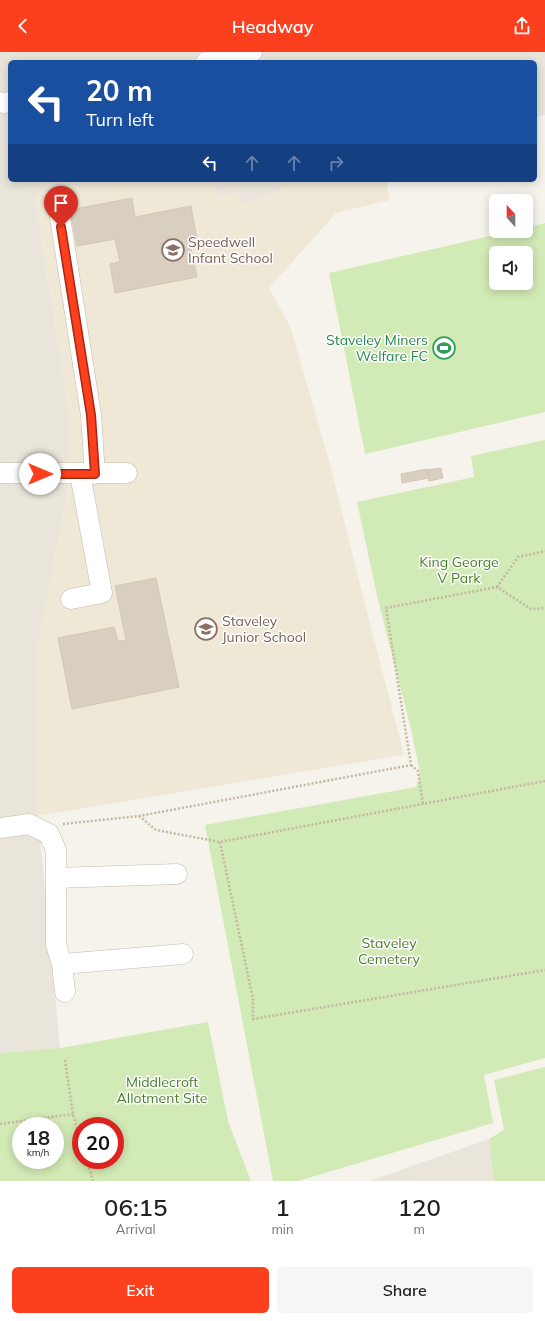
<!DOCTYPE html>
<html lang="en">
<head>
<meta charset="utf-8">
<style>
	:root { --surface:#fff; --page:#f6f6f6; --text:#222; --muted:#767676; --accent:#fc3f1d }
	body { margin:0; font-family:Mulish,sans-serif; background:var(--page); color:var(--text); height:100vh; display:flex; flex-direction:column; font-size:15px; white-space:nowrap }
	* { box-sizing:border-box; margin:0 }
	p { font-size:13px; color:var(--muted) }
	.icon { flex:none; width:22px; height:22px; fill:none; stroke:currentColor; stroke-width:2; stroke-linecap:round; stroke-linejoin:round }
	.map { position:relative; height:1129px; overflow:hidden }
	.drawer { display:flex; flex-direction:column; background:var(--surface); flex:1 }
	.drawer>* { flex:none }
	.banner { position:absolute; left:8px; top:8px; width:529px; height:122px; border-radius:6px; box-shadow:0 2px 10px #0003; background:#1a4fa0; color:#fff; overflow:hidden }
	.needle { width:26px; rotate:339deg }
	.buttons { position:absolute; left:489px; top:142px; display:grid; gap:8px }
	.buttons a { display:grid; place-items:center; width:44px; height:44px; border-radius:6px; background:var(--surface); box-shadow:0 2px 10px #0003; font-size:20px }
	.speed { position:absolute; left:12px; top:1065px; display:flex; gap:8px; font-size:20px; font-weight:700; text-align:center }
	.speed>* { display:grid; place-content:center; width:52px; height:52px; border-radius:50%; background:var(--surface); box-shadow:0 2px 10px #0003; line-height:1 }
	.speed small { font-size:10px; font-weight:400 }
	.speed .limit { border:6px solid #d22; background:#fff; color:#111 }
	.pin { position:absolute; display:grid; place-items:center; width:34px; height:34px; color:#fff; margin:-41px -17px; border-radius:50% 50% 50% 0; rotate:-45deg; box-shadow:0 0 4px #0007 }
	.pin .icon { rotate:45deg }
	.me { position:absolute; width:44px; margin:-22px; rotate:90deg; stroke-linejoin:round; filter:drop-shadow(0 0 3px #0008) }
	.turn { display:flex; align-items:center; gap:14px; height:84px; padding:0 12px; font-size:18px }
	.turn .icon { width:52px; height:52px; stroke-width:2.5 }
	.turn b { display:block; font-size:28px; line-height:34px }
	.lanes { display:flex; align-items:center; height:38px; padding:0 12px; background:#0003; justify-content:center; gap:20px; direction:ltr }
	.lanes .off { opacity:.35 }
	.eta { display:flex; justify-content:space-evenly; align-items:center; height:68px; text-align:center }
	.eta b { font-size:24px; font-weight:600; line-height:28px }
	.button { display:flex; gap:8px; margin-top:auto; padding:8px 12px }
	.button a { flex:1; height:46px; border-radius:6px; background:var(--accent); color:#fff; font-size:16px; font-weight:600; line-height:46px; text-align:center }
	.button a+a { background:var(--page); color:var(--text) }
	header { display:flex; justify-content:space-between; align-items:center; height:52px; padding:0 12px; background:var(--accent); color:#fff; font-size:18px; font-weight:600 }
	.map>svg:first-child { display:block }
	.residential { fill:#eae5da }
	.education { fill:#efe8d6 }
	.green { fill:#d2eab5; fill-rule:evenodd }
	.building { fill:#d8cfc1; stroke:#d3c7b4 }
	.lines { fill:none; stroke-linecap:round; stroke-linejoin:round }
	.minor-casing { stroke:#c2bbae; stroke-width:21 }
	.path { stroke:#c4b79f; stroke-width:2.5; stroke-dasharray:2 2; stroke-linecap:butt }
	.minor { stroke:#fff; stroke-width:20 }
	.route-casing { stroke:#a42913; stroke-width:10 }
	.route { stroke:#fc3f1d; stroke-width:7 }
	.labels { text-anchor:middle; stroke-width:3; stroke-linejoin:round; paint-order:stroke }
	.education-label { font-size:14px; fill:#785e54; stroke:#fff; text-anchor:start }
	.leisure-label { font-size:14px; fill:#27864d; stroke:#fff; text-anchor:end }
	.park-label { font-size:14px; fill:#4a7f2a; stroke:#fff }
</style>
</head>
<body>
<header><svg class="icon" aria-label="back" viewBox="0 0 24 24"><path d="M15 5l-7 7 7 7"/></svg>Headway<svg class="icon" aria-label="share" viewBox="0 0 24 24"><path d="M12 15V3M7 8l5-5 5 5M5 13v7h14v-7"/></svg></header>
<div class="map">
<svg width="545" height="1129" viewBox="0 0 545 1129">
	<rect width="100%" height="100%" fill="#f6f3ec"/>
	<!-- residential -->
	<path class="residential" d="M0 0H545V63L535 66V10H10V128H103L34 143 57 283 69 366V432L37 598V764L39 774 60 996 0 1001Z
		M213 128H308L282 136 275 141 241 154 218 144Z
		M489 1087 494 1129H369Z"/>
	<!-- education -->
	<path class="education" d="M103 128H213L218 144 238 140 242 154 275 141 282 136 308 128H386L390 148 336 161 269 236 290 274 330 412 356 517 404 703 37 764V597L69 432V366L57 283 34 143Z"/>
	<!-- green -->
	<path class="green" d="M545 171V360L365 402 329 221 512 179H526V176ZM496 201H526V231H496Z
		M545 388V1006L484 1023 493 1071 298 1129H273L205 773 416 735 420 720 411 677 378 548 357 450 474 425 471 404Z
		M208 970 228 1069 251 1129H0V1001L60 996ZM21 1074H55V1108H21ZM81 1074H115V1108H81Z
		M545 1015V1129H494L489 1087 504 1078 494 1028Z"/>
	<!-- building -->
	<path class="building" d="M132 146 135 165 191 154 197 187 189 188 197 225 115 241 110 212 120 210 115 187 77 194 70 158Z
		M441 416 443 426 429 429 427 418Z
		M427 417 429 426 402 431 401 422Z
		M156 526 179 635 72 657 58 586 114 575 118 589 126 588 115 534Z"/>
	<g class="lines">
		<!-- minor casing -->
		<g class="minor-casing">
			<path id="minor" d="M206 10 252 0
				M0 50 3 51 10 50
				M59 159 91 363 95 422
				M0 421H127
				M71 547 102 541 80 422
				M0 776 29 772 49 782 56 798V893L62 912 183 902
				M57 826 177 822
				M62 912 65 940"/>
		</g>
		<!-- path -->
		<path class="path" d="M497 535 518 505 545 499
			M411 713 418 719 423 752
			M139 764 156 778 220 790 545 729
			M63 772 139 764 411 713 386 556 497 535 531 557 545 556
			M220 790 253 947V967L545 918
			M65 1008 73 1062 81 1090
			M0 1072 73 1062
			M87 1108 93 1129"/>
		<!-- minor -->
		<use href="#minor" class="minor"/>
	</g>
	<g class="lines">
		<!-- route casing -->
		<g class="route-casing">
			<path id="route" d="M40 422H95L91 363 61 175"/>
		</g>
		<!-- route -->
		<use href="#route" class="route"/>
	</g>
	<!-- icons -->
	<defs>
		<g id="school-ring" transform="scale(1.15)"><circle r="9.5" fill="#fff" stroke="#8d6e63" stroke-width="1.5"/><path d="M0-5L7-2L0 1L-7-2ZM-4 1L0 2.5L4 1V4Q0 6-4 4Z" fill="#8d6e63"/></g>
		<g id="stadium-ring" transform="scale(1.15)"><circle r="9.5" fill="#fff" stroke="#2e9e5b" stroke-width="1.5"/><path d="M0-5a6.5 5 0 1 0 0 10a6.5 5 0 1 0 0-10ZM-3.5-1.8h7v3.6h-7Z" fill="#2e9e5b"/></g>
	</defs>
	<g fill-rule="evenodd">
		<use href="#school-ring" x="173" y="198"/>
		<use href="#stadium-ring" x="444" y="296"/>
		<use href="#school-ring" x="206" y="577"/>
	</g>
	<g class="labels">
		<!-- education labels -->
		<g class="education-label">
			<text x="188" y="195">Speedwell<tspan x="188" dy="16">Infant School</tspan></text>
			<text x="222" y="574">Staveley<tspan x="222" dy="16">Junior School</tspan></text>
		</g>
		<!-- leisure labels -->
		<g class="leisure-label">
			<text x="428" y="293">Staveley Miners<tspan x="428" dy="16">Welfare FC</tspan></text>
		</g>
		<!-- park labels -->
		<g class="park-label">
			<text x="459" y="515">King George<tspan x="459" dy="16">V Park</tspan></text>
			<text x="389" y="896">Staveley<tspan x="389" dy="16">Cemetery</tspan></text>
			<text x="162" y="1035">Middlecroft<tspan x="162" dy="16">Allotment Site</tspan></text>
		</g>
	</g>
</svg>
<div class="buttons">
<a><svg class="needle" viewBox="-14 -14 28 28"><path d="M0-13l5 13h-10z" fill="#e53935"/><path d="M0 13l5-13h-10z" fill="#767676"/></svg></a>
<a><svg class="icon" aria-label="sound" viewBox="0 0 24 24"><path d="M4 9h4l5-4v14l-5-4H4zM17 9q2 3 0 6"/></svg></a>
</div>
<div class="speed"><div>18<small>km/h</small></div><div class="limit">20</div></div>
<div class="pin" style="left:61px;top:175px;background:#d93025"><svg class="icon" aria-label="arrive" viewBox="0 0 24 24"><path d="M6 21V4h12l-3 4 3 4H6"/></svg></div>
<svg class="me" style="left:40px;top:422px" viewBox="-20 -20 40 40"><circle r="19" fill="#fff"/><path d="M0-13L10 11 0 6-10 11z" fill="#fc3f1d"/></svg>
<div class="banner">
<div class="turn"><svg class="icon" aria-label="left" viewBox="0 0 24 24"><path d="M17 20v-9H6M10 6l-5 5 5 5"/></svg><div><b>20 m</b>Turn left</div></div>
<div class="lanes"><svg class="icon" aria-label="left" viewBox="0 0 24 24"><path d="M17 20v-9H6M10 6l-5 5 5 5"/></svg><svg class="icon off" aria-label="ahead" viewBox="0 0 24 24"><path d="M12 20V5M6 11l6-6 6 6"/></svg><svg class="icon off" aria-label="ahead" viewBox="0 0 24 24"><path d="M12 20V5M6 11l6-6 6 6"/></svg><svg class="icon off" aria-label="right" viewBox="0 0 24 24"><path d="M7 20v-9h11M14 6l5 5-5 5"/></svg></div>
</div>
</div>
<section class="drawer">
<div class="eta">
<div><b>06:15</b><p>Arrival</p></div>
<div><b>1</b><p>min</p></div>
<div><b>120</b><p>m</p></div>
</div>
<div class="button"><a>Exit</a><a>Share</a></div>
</section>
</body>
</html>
